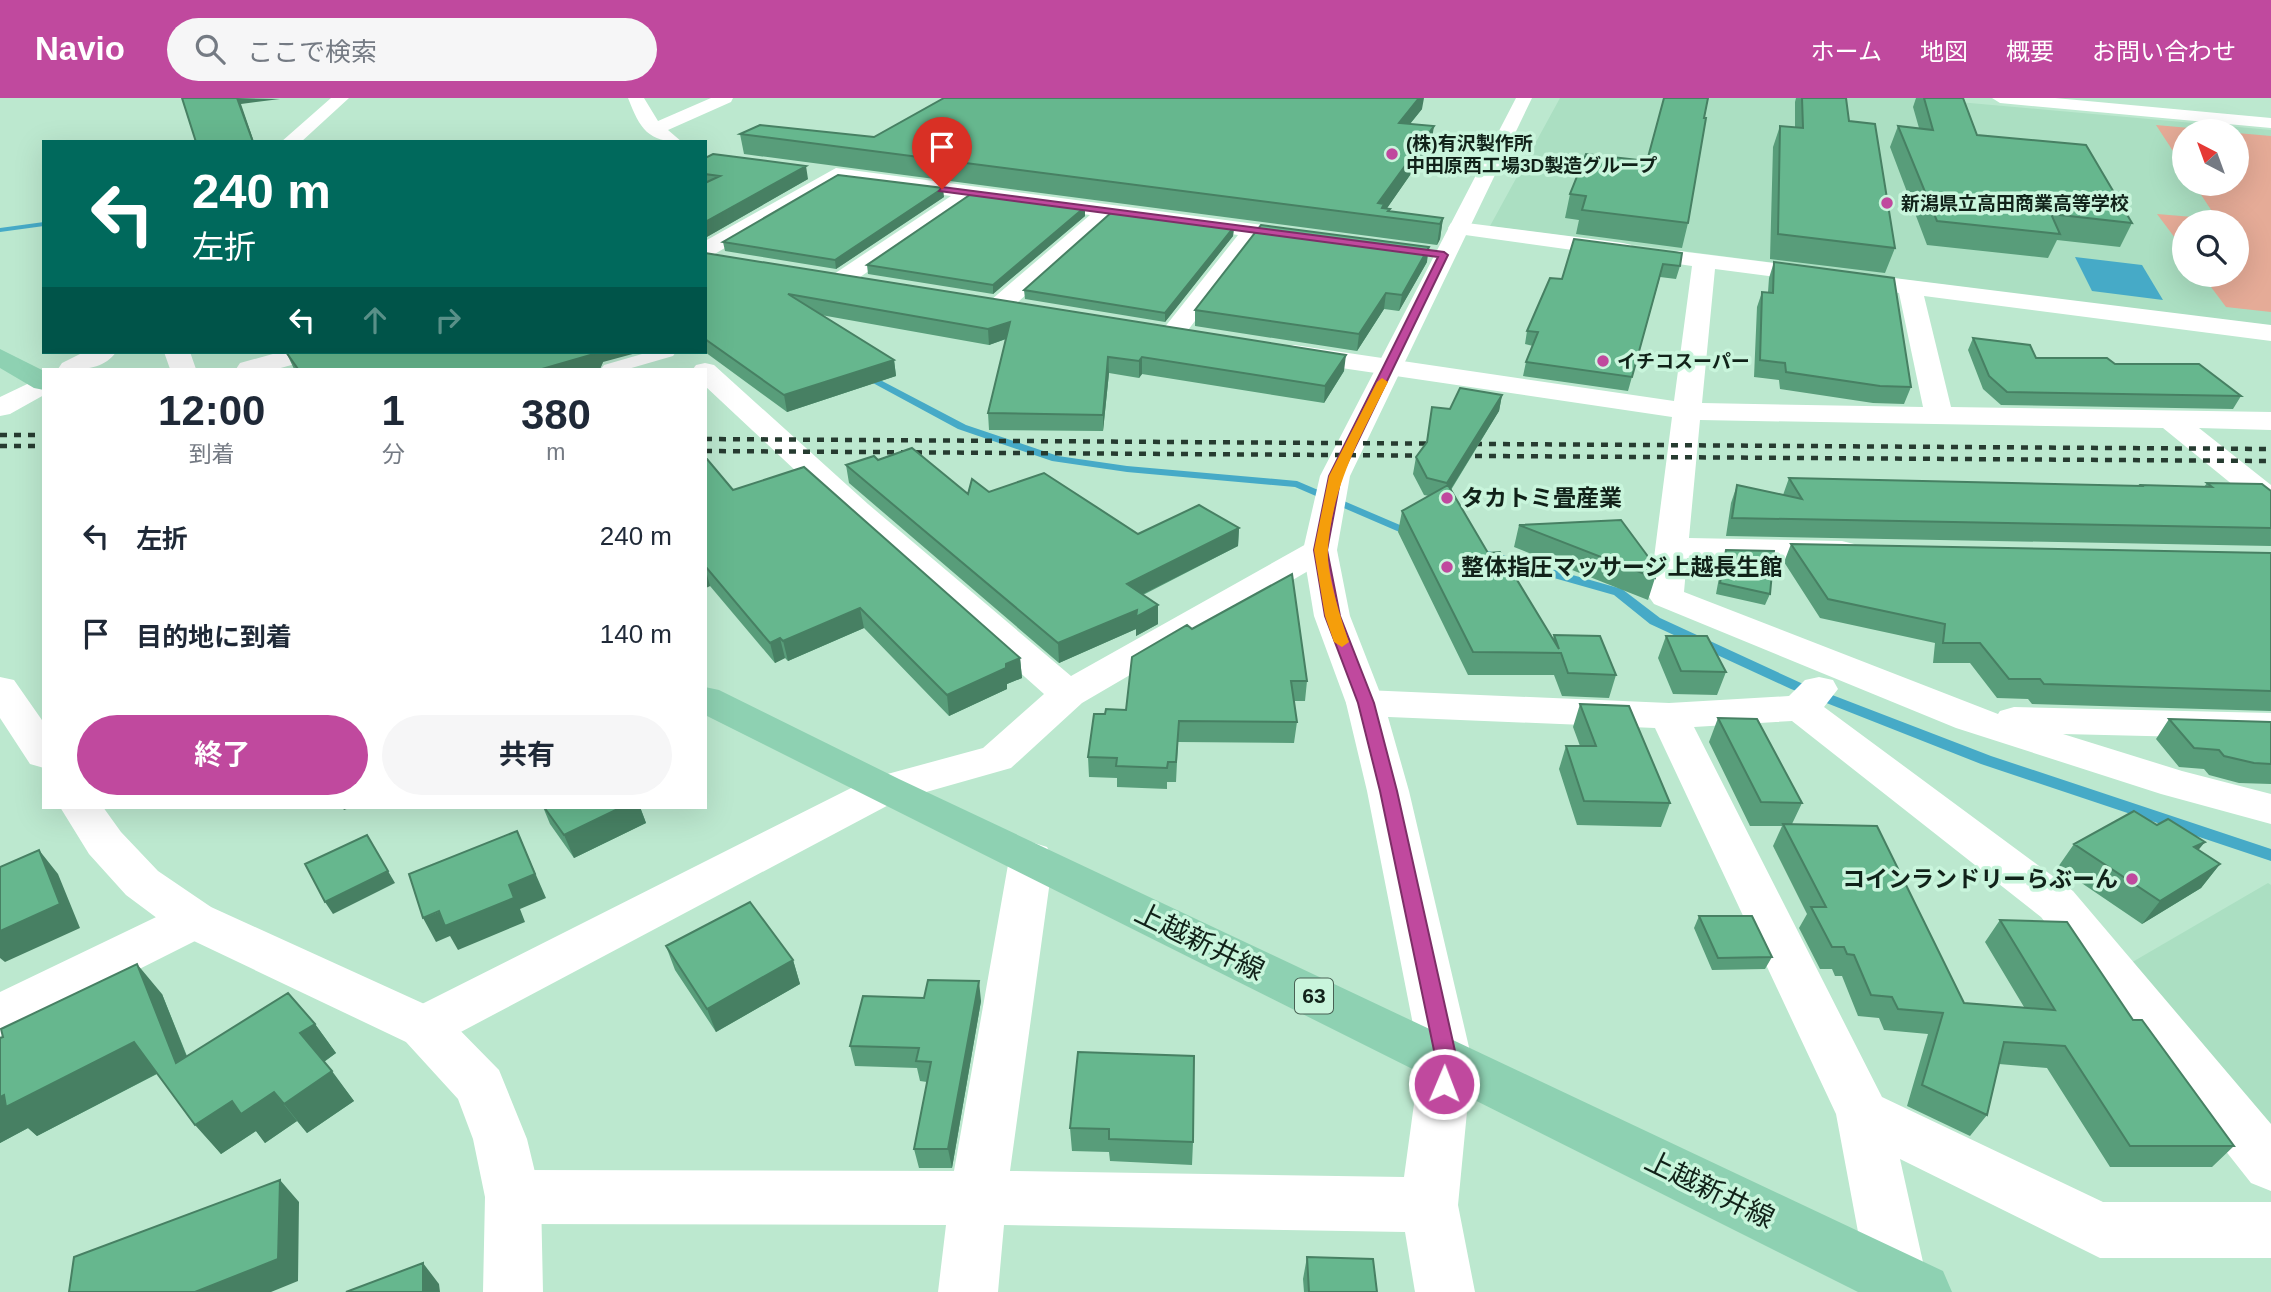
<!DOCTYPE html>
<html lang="ja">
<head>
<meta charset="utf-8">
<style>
	:root { --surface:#fff; --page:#f6f6f7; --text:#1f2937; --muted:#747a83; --accent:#c0499e }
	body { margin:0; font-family:Arial,"Noto Sans JP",sans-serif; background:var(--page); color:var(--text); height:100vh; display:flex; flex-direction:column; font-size:26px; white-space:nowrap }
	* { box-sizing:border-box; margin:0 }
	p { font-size:23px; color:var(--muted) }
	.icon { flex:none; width:38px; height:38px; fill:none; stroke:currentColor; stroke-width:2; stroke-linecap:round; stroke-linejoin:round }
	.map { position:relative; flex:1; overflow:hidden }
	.details { position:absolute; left:42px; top:270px; width:665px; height:441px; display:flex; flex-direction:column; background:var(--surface); border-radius:0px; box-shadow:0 7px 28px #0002 }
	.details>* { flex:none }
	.hud { position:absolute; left:42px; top:42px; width:665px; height:214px; border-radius:0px; box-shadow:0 7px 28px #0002; background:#00695c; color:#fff; overflow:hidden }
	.needle { width:46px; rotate:319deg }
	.buttons { position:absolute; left:2172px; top:21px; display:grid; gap:14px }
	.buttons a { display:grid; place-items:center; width:77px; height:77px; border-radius:50%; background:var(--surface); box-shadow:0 7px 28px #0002; font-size:35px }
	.pin { position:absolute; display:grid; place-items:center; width:60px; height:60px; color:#fff; margin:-72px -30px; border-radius:50% 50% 50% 0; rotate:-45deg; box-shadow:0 0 7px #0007 }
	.pin .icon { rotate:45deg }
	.me { position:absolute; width:77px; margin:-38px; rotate:1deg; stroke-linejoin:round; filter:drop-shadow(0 0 5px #0008) }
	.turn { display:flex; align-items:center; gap:24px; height:147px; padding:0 35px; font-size:32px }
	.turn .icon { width:91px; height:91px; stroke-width:2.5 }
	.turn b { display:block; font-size:49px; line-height:60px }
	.lanes { display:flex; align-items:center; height:66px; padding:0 35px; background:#0003; justify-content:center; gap:35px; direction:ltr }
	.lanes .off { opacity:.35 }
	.eta { display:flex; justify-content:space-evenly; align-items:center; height:119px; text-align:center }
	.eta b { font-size:42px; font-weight:700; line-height:49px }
	.primary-button { display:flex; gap:14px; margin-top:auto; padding:14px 35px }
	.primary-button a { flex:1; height:80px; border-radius:42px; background:var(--accent); color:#fff; font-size:28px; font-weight:700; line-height:80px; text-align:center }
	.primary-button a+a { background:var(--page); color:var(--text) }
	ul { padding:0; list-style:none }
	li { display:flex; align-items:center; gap:21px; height:98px; padding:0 35px }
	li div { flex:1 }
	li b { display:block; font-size:26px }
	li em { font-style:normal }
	header { display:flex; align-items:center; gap:42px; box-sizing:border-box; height:98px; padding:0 35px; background:var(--accent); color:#fff }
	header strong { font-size:33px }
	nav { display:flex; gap:38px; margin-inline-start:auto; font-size:24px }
	.search { width:490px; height:63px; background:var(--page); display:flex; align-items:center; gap:18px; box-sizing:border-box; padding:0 24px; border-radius:38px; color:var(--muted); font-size:26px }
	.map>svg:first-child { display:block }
	.built { fill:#abdfc2; fill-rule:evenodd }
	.green { fill:#e5ab97 }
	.water { fill:#46aac7 }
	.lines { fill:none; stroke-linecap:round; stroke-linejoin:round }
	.stream { fill:#46aac7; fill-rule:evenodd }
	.service { fill:#fff; fill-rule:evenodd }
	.minor { fill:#fff; fill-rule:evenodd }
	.tertiary { fill:#fff; fill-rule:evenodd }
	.primary { fill:#8ed1b2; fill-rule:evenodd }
	.rail { stroke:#263b30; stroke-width:4.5; stroke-dasharray:7 7; stroke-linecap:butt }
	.wall { fill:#589d7a }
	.shaded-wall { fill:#478063 }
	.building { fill:#66b78e; stroke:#478063; stroke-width:2 }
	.route { fill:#c0499e; stroke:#7d2f67; stroke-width:2 }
	.slow { fill:#f59e0b }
	.poi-dot { fill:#c0499e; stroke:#c9f5dc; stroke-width:2.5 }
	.labels { text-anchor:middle; stroke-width:7; stroke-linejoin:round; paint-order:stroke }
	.far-poi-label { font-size:19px; font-weight:bold; fill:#112219; stroke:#c9f5dc; text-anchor:start }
	.shield { fill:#c9f5dc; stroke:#486154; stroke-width:2 }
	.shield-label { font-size:21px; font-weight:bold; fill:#112219 }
	.poi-label { font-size:23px; font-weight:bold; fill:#112219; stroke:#c9f5dc; text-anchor:start }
	.near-street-label { font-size:28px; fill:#112219; stroke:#c9f5dc }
</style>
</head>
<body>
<header>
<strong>Navio</strong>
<div class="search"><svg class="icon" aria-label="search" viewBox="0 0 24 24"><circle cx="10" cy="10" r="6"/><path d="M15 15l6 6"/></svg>ここで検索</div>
<nav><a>ホーム</a><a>地図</a><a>概要</a><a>お問い合わせ</a></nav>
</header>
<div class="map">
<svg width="2271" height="1194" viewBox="0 0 2271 1194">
	<rect width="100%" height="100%" fill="#bce8cf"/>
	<!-- built -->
	<path class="built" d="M1560 0H1914L2271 32V229L1490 128ZM2184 33H2236V86H2184ZM2184 124H2236V177H2184Z
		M2268 785 2271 787V1046L2129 866Z"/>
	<!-- green -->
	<path class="green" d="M2156 27 2223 33H2184V70Z
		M2237 35 2271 38V214L2226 209 2202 177H2236V124H2184V152L2157 116 2217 121 2194 86H2236Z"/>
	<!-- water -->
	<path class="water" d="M2075 159 2142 167 2163 202 2092 193Z"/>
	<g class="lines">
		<!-- stream -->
		<path class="stream" d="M44 124V128L0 134V130Z
			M863 273 966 327 1058 358 1127 368 1297 383 1421 436 1419 439H1411L1295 389 1127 374 1052 363 958 331 860 278 858 276Z
			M1488 453 1622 491 1660 520 1801 585 1991 658 2271 751V763L1981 666 1791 591 1650 526 1614 497 1484 460 1482 457Z"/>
		<!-- service -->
		<path class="service" d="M649 254H676L673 258 628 271H601L604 267Z"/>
		<!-- minor -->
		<path class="minor" d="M628 0H644L658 23 711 0H733L731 4 668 32 682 44C648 44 640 31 628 0Z
			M1992 0H2055L2271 20V30L2000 5Z
			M836 70 1308 133 1316 135 1319 140 1316 145 1308 147 1258 140 1182 240 1173 243 1164 240 1160 235 1238 137 1112 120 1009 212 1000 214 991 212 988 207 991 202 1090 117 973 101 850 186H834L830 181 834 176 951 98 839 82 713 157 705 159V143Z
			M1459 124 1623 145 1631 147 1634 152 1631 157 1623 159 1451 135 1448 130 1451 125Z
			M1679 153 2271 227V243L1924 198 1951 309 2271 314V332L2199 330 2271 387V411L2260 409 2163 330 1700 322 1689 440 1842 443 1854 446 1859 453 1854 460 1842 463 1687 460 1684 494 1998 616 2000 613 2014 609 2271 615V641L2063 636 2182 673 2271 696V726L2161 696 1956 630 1654 506 1649 499 1672 319 1294 263 1285 261 1281 255 1285 249 1294 247 1674 303 1692 168 1671 165 1668 160 1671 155ZM1715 171 1899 195 1923 309 1702 305Z
			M164 254H190L196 271H170Z
			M280 254H321L317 260 277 271H236L240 265Z
			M705 265 714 267 868 406 1071 578 1308 445 1320 442 1332 445 1337 452 1332 459 1082 605 1011 670 898 702 442 944 424 950 406 944 399 929 406 914 869 681 983 650 1044 596 846 420 705 288V271H693L696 267Z
			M1819 579 1833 582 1838 591 1824 609 2073 793 2271 1026V1093L2251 1085 2041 819 1792 623 1694 629 1882 999 2103 1104H2271V1160H2100L1900 1061 1927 1182 1922 1194H1872L1867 1182 1836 1016 1655 630 1365 618 1351 614 1346 605 1351 596 1365 592 1669 605 1789 598 1805 582Z
			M1031 744 1047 749 1053 761 1010 1073 1404 1079 1420 962 1428 946 1446 940 1464 946 1472 962 1458 1107 1475 1194H1415L1405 1134 1004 1127 998 1194H938L946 1127 513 1126 493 1118 485 1099 493 1080 513 1072 954 1073 1009 761 1015 749Z
			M194 804 211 809 217 822 211 835 18 932 0 938V894L177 809Z"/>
		<!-- tertiary -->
		<path class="tertiary" d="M331 0H349L301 44H281Z
			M1516 0H1532L1350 378 1337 452 1350 518 1384 605 1409 693 1472 962 1464 978 1446 984 1428 978 1420 962 1367 693 1346 605 1314 518 1303 452 1320 378Z
			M84 254H116C103 273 78 272 58 271L62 265Z
			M44 278V297L10 316 0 318V299Z
			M0 579 14 582 44 625V670L30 666 0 620Z
			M60 709H103L121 734 158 773 211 809 442 914 499 972 527 1041 541 1099 543 1194H483L485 1099 473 1041 458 1001 406 944 177 835 126 797 89 756Z"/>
		<!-- primary -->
		<path class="primary" d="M0 251 44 273V292L34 290 0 270Z
			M705 589 719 592 899 681 1943 1173 1952 1194H1858L705 617Z"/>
		<!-- rail -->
		<path class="rail" d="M0 337H44
			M705 341 2271 351
			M0 348H44
			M705 353 2271 363"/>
	</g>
	<!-- wall -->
	<path class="wall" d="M1796 0H1846L1849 23 1895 150 1885 175 1770 161 1773 49 1780 28 1795 29V4Z
		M1916 0H1963L1977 37 2132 125 2120 149 2057 142 2048 160 1927 147 1890 49 1898 28 1919 30 1913 9Z
		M1422 11 1410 26 1431 47 1387 110 1390 114 1443 120 1440 141 1437 147 744 56 740 36 874 39Z
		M1704 20 1688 125 1682 150 1576 136 1579 122 1565 120 1570 96 1647 63Z
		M705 60 808 81 705 140Z
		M944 99 836 171 725 153 723 144Z
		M1085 109V118L993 196 868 176 867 167Z
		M1234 129 1233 138 1165 224 1025 201 1024 192Z
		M1574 141 1680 168 1676 181 1660 179 1628 293 1523 278 1526 264 1533 248 1525 246 1527 233 1562 181Z
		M705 155 1344 273 1324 305 1142 276 1139 280 1109 275 1103 333 989 332 988 315 1006 241 989 247 821 217 894 262 896 278 787 314 705 254Z
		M1427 164 1399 213 1384 211 1357 253 1195 228V212Z
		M1774 164 1911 289 1904 306 1873 305 1780 291 1779 282 1754 279 1757 209 1762 194H1768L1769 180Z
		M1973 240 2036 260 2115 266 2241 298 2233 311 2001 307 1983 291 1968 252Z
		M286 254 603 264 600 271H294Z
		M1502 297 1499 313 1451 392 1488 455 1553 541 1554 537 1616 577 1609 600 1562 598 1554 577H1468L1398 434 1402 413 1429 398 1424 397 1413 376 1416 359Z
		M705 361 733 392 1020 560 1022 580 1007 586V591L949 618 864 530 788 563 785 560 775 565 710 488 705 489Z
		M878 362 968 396 989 394 1138 436 1239 430 1238 448 1143 497 1158 507V526L1136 538V531L1059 565 849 385 846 367Z
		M1789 380 2140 388 2141 387 2204 389 2207 385 2271 393V448L1726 438 1731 405 1737 387 1783 397Z
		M1519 427 1655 480 1648 502 1514 449Z
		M1791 446 2271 455V613L2032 606 2028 601 1997 600 1970 565H1933L1935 545 1820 520 1784 464Z
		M1726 452 1770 496 1765 507 1716 496 1722 463Z
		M1192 531 1307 583 1305 603H1294L1297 624 1294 645 1178 644 1176 684H1167V691L1117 689V680L1089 679 1088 659 1105 616 1126 612Z
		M1666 538 1726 574 1717 597 1673 596 1658 560Z
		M1580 606 1670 705 1661 729 1577 727 1559 671 1566 648H1580L1573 629Z
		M1718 620 1802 705 1792 726 1964 905 2024 909 1985 844 2000 822 2133 922 2234 1048 2212 1069H2110L2047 970 1999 966 1987 1017 1970 1038 1907 1008 1928 936 1884 932 1879 920 1858 918 1842 878H1835L1832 871H1820L1799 830 1807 816 1773 748 1782 728H1750L1709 644Z
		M2169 621 2271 624V686L2239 685 2209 677 2204 671 2179 669 2156 641Z
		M543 709H640L646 725 574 760 550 726Z
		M2074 746 2220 766 2201 790 2142 826 2058 769Z
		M1699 818 1772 859 1765 871 1712 872 1694 830Z
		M666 848 793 862 800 886 716 934 675 872Z
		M162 896 187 958 315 926 336 955 324 964 354 1003 307 1035 297 1023 265 1045 256 1033 221 1056 157 976 37 1038 28 1030 0 1045V940Z
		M981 903 952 1070H919L914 1051 927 984 920 983 917 970 855 968 850 948Z
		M1078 954 1193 1044 1192 1067 1110 1063 1109 1054 1072 1053 1070 1030Z
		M1307 1159 1377 1194H1304L1303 1181Z"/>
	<!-- shaded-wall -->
	<path class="shaded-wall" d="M237 0 280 1 241 6 254 44H253Z
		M1416 0H1424L1422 11 1396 43 1399 25Z
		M1434 28 1431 47 1383 116 1378 105Z
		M806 68 808 81 705 140V124Z
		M943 90 944 99 836 171 835 162Z
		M1085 109V118L993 196V187Z
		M1443 120 1440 141 1437 147 1440 126Z
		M1234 129 1233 138 1165 224V215Z
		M1429 149 1427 164 1399 213 1402 197Z
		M1386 195 1384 211 1357 253 1359 236Z
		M1010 224 1011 239 989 247 988 231Z
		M596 254H640L603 264 600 271H542Z
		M1346 257 1344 273 1324 305 1325 288Z
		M1108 259 1109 275 1103 333V317Z
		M1142 259V276L1139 280V263Z
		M894 262 896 278 787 314 784 297Z
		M1502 297 1499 313 1444 402 1447 385Z
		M1239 430 1238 448 1127 504V486Z
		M705 469 710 488 706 490 705 488Z
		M1158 507V526L1136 538V531L1059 565 1058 545 1137 512Z
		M860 510 864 530 788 563 783 543Z
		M780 540 785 560 775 565 770 545Z
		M1020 560 1022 580 1007 586V591L949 618 947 597 1006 566Z
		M342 709H352L344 712Z
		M622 709H640L646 725 574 760 564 737Z
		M517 733 546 800 520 811 525 824 458 852 450 838 436 844 423 820 509 787Z
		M2205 744 2186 767 2194 749Z
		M39 752 58 776 80 830 5 864 0 860V833Z
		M2220 766 2201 790 2142 826 2160 803Z
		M388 773 395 785 333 816 325 804Z
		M793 862 800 886 716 934 707 911Z
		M137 866 162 896 201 995 176 965Z
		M979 883 981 903 952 1070 948 1051Z
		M315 926 336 955 322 965 300 935Z
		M134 944 160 974 37 1038 28 1030 0 1045V999Z
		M332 973 354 1003 307 1035 284 1006Z
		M274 994 297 1023 265 1045 256 1033 221 1056 195 1027 232 1003Z
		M280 1082 299 1104 298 1183 271 1194H195Z
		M423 1165 439 1186 440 1194H423Z"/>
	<!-- building -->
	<path class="building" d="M182 0H237L253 44H196Z
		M944 0H1419L1399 25 1434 28 1378 105 1384 106 1382 110 1390 111 1388 113 1443 120 1440 126 740 36 760 27 874 39Z
		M1664 0H1708L1704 20H1706L1688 125 1582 112 1586 98 1570 96 1586 56 1647 63Z
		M1802 0H1846L1849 23 1875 26 1895 150 1778 136 1780 28 1803 30Z
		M1924 0H1963L1977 37 2086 47 2132 125 2051 116 2060 136 1937 123 1898 28 1933 32Z
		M713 56 806 68 705 124V85L720 78 705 76V67H706H705V60Z
		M838 77 943 90 835 162 723 144Z
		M974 94 1085 109 993 187 867 167Z
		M1113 113 1234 129 1165 215 1024 192Z
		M1261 127 1429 149 1402 197 1386 195 1359 236 1195 212Z
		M1574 141 1682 155 1680 168 1663 166 1632 279 1526 264 1538 234 1527 233 1550 180 1562 181Z
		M705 155 1346 257 1325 288 1142 259 1139 263 1108 259 1103 317 988 315 1010 224 988 231 788 196 894 262 784 297 705 241Z
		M1774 164 1894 180 1911 289 1880 288 1786 274 1785 265 1760 262 1762 194 1773 195Z
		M1973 240 2030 247 2036 260H2107L2115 266H2199L2241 298 2007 294 1989 278Z
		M286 254H596L594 256 542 271H298Z
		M1460 290 1502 297 1447 385 1427 380 1416 359 1427 344 1432 309 1450 311Z
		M912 350 968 396 972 381 989 394 1044 375 1138 436 1199 407 1239 430 1127 486 1158 507 1136 519 1137 512 1058 545 846 367 874 358 878 362Z
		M705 361H707L733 392 804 369 1020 560 1006 566V570L947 597 860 510 783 543 780 540 770 545 705 468Z
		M1789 380 2142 388 2141 387 2212 389 2207 385 2262 386 2271 393V430L1732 420 1737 387 1802 401Z
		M1448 387 1488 455 1500 454 1559 551 1554 537 1600 538 1616 577 1568 575 1561 555 1473 554 1402 413Z
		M1621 422 1655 468V480L1519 427Z
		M1791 446 2271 455V593L2044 586 2040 581H2009L1980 545H1943L1945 526 1828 501Z
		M1726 452 1774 453 1770 496 1720 485Z
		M1292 476 1307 583H1291L1297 624 1179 623 1176 664H1168L1167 670 1116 668 1117 660 1088 659 1094 616H1105L1106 611 1126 612 1132 559 1187 527 1192 531Z
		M1666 538H1707L1726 574 1681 573Z
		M1580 606 1629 608 1670 705 1584 703 1566 648H1596Z
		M1718 620 1757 621 1802 705 1761 704Z
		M2169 621 2271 624V666L2254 665 2224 658 2219 652 2194 650Z
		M544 709H622L564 737Z
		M2134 713 2157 727 2168 721 2205 744 2194 749 2220 766 2160 803 2074 746Z
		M1783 726 1877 728 1964 905 2055 912 2000 822 2067 824 2133 922H2142L2234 1048H2130L2065 948 2004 944 1987 1017 1922 987 1943 915 1898 911 1892 899 1871 897 1854 857 1847 856 1844 849H1832L1811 809H1826Z
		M517 733 535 776 509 787 514 800 445 828 439 813 423 820 409 776Z
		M367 737 388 773 325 804 305 766Z
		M39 752 60 806 0 833V769Z
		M750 804 793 862 707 911 666 848Z
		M1699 818H1752L1772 859 1718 860Z
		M137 866 176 965 288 895 315 926 300 935 332 973 284 1006 274 994 241 1016 232 1003 195 1027 134 944 6 1009 4 997 0 999V940L3 939 1 931Z
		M928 882 979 883 948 1051H914L931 964 916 963 919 950 850 948 863 898 924 900Z
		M1078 954 1194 958 1193 1044 1109 1041V1031L1070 1030Z
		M280 1082 278 1161 195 1194H69L74 1159Z
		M1307 1159 1373 1161 1377 1194H1309Z
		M423 1165V1194H346Z"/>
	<!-- route -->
	<path class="route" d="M942 89 1444 154 1448 157 1341 378 1327 452 1340 518 1374 605 1397 693 1457 962 1451 993 1444 996 1436 993 1433 986 1436 962 1380 693 1358 605 1325 518 1314 452 1329 378 1438 159 939 93Z"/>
	<!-- slow -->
	<path class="slow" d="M1382 280 1388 284C1360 339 1333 386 1328 450 1326 474 1341 521 1349 544L1342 549 1334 544 1325 518 1314 452 1329 378 1377 284Z"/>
	<!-- markers -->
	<g class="poi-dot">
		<circle cx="1392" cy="56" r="7"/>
		<circle cx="1887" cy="105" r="7"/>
		<circle cx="1603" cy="263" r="7"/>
		<circle cx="1447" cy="400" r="7"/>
		<circle cx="1447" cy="469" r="7"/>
		<circle cx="2132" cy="781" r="7"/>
	</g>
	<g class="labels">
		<!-- far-poi labels -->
		<g class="far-poi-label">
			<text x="1406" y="52">(株)有沢製作所<tspan x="1406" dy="22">中田原西工場3D製造グループ</tspan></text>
			<text x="1901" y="112">新潟県立高田商業高等学校</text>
			<text x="1617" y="270">イチコスーパー</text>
		</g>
		<!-- shield labels -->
		<rect class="shield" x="1295" y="880.5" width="38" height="35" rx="5"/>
		<g class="shield-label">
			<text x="1314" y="905">63</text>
		</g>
		<!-- poi labels -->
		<g class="poi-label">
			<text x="1461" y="408">タカトミ畳産業</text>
			<text x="1461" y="477">整体指圧マッサージ上越長生館</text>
			<text x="2118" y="789" text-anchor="end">コインランドリーらぶーん</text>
		</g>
		<!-- near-street labels -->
		<g class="near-street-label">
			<text transform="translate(1200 843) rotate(26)" y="10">上越新井線</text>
			<text transform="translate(1710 1091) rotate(26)" y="10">上越新井線</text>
		</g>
	</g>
</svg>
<div class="buttons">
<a><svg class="needle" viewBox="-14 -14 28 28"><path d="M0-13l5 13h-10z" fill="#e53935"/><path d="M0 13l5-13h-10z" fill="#747a83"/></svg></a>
<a><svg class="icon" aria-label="search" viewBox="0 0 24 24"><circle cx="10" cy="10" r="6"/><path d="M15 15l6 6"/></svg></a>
</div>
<div class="pin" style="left:942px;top:91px;background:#d93025"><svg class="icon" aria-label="arrive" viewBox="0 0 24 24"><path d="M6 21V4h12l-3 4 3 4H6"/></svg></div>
<svg class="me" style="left:1444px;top:986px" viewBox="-20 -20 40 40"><circle r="17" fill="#c0499e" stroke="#fff" stroke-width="3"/><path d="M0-11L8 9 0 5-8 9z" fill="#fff"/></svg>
<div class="hud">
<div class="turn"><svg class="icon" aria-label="left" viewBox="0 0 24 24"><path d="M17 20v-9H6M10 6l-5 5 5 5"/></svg><div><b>240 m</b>左折</div></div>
<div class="lanes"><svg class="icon" aria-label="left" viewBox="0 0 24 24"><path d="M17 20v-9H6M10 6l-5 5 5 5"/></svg><svg class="icon off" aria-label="ahead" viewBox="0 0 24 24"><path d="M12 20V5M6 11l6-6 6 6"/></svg><svg class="icon off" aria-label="right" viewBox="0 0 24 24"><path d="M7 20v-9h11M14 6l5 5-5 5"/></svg></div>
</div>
<section class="details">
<div class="eta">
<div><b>12:00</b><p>到着</p></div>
<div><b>1</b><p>分</p></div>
<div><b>380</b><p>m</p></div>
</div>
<ul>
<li><svg class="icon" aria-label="left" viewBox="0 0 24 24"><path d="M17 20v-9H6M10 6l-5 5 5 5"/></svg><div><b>左折</b></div><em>240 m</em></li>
<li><svg class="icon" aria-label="arrive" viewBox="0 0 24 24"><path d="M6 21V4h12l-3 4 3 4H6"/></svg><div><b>目的地に到着</b></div><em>140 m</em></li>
</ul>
<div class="primary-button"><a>終了</a><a>共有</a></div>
</section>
</div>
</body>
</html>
